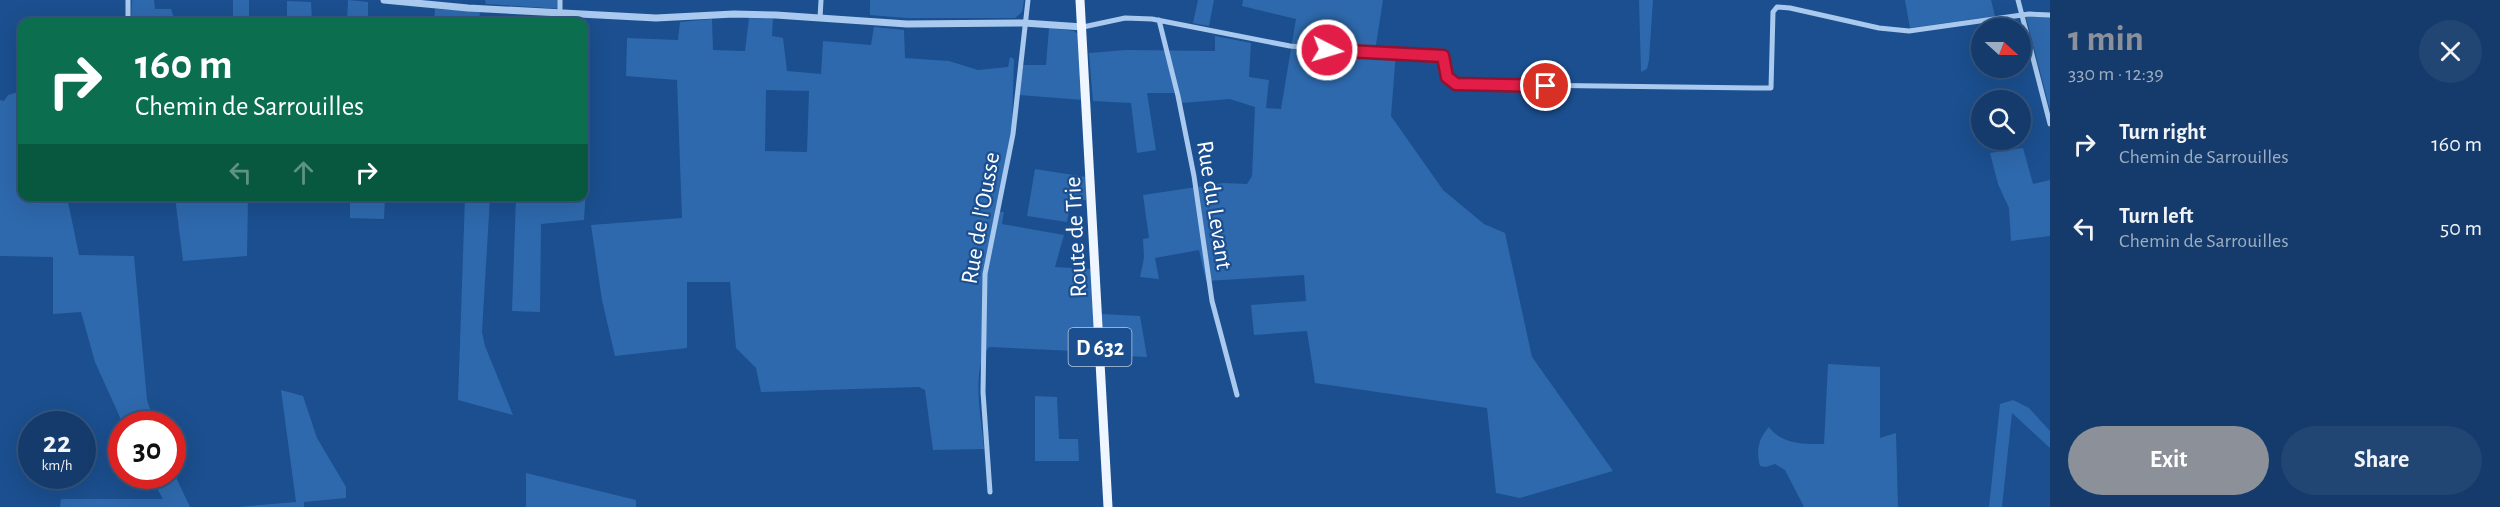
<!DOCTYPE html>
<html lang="en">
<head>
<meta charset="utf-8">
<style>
	:root { --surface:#143b6b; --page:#214673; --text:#f1f3f6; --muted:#9dadc1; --line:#33557e; --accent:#8c9099 }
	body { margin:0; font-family:"Alegreya Sans",sans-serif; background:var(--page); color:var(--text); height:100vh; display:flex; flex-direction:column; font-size:22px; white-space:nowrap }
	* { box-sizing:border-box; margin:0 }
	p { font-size:20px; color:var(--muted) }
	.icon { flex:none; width:33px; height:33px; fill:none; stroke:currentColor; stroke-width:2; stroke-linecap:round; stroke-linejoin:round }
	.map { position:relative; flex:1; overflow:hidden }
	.sheet { display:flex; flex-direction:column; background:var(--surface); width:450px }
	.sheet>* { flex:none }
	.hud { position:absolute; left:18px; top:18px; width:570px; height:183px; border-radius:12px; box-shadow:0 6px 24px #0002,0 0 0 2px var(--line); background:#0b6e4f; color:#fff; overflow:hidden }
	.needle { width:39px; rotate:111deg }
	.controls { position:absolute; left:1971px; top:18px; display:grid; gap:12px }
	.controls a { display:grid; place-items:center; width:60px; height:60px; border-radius:50%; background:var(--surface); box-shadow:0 6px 24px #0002,0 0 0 2px var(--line); font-size:30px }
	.speed { position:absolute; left:18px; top:411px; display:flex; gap:12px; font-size:30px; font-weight:700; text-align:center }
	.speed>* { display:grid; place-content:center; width:78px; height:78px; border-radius:50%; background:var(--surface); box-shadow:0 6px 24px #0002,0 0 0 2px var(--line); line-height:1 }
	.speed small { font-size:15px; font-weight:400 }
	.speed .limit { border:9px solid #d22; background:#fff; color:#111 }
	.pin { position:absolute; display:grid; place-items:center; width:51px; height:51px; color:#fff; margin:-26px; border:3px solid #fff; border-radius:50%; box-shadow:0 2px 6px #0007 }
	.me { position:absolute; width:66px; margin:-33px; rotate:95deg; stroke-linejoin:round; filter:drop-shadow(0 0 4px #0008) }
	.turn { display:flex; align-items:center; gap:21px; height:126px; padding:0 18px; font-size:27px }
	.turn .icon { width:78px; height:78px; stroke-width:2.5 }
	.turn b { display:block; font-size:42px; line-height:51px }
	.lanes { display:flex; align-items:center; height:57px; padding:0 18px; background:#0003; justify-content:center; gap:30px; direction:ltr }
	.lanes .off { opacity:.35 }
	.round { display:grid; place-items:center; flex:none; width:63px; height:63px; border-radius:32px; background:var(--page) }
	.head { display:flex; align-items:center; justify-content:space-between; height:102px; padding:0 18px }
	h1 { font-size:36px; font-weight:600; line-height:45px; color:var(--accent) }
	.primary-button { display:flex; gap:12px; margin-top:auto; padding:12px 18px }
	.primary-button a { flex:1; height:69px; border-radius:36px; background:var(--accent); color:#fff; font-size:24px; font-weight:600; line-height:69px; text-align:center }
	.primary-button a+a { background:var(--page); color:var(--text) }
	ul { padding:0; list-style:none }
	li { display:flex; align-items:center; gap:18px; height:84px; padding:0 18px }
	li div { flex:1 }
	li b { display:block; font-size:22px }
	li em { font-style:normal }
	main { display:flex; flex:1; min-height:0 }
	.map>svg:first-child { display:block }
	.green { fill:#2e69ad; fill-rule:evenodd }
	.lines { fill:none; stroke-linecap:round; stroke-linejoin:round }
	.minor { stroke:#a9c9ee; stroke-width:5 }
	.tertiary { stroke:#a9c9ee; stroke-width:7 }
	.primary { stroke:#f0f6ff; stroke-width:9 }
	.route-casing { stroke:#92132f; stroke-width:15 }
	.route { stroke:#e11d48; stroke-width:10 }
	.labels { text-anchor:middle; stroke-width:4.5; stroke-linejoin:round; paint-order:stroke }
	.shield { fill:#1b4f8f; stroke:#bbcadd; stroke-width:1.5 }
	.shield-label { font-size:22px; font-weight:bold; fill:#fff }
	.street-label { font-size:24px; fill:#fff; stroke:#1b4f8f }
</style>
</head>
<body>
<main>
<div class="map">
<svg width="2050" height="507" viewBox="0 0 2050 507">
	<rect width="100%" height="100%" fill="#1b4f8f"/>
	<!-- green -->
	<path class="green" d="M132 0H154L155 9H171L175 21 192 22H131Z
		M233 0H249V22H233Z
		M348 0 368 2V22H347Z
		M485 0H562V9L486 4Z
		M870 0H1024L1022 12 1015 18H906L870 15Z
		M1198 0H1214L1209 26 1193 23Z
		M1243 0H1383L1375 51 1396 52 1391 116 1443 190 1484 224 1505 233 1532 357 1613 471 1520 498 1496 493 1487 408 1315 383 1307 331 1254 335 1251 305 1306 301 1304 275 1206 281 1199 250 1155 258 1159 279 1140 277 1144 258 1143 239 1149 238 1143 195 1223 183 1247 184 1252 176 1255 107 1230 99 1182 103 1179 93H1147L1156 150 1137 153 1131 103 1093 101 1089 53 1126 50 1215 51V36L1251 43 1249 77 1269 80 1266 108 1281 109 1296 19 1242 6Z
		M1639 0H1653L1649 60 1647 69 1641 72Z
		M1905 0H1991L1995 16 1910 28Z
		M287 1 311 2 312 22H287Z
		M435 9 480 11 479 22H434Z
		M2026 17H2050V110Z
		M749 18 773 19 772 36 783 38 787 71 821 74 823 41 871 45 874 27 904 30 905 58 949 61 978 70 1008 67 1010 57 1014 59 1012 125 1014 141 1010 164H1005L995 211 1004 212 1002 224 1064 235 1055 267 1091 269 1096 352 989 347C970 369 982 420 984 449L933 450 925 390 919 387 761 392 756 368 736 348 730 282H687V348L615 356 602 300 591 225 682 218 677 80 626 76 627 38 678 40 680 22 712 19 713 50 745 51ZM766 90 809 91 807 152 765 151Z
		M1049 28 1074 31 1079 35 1083 100 1019 95 1023 65H1046Z
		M22 91V196L67 197 79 255 134 256 147 400 155 424H123L95 362 81 312 53 314V257L0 256V100L4 101 8 95Z
		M2023 148 2033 184 2050 180V236L2011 241 2009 208 1998 184 1990 153Z
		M584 157H588L584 220 541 224 540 312 512 311 516 197 584 196Z
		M1035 169 1086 177 1089 233 1086 200H1071L1067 222 1027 216Z
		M175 197H248L247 256 183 261Z
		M350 197H385L384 219 350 218Z
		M465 197H490L482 332 485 346 513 415 458 400Z
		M1102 314 1140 316 1147 357 1104 355Z
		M1828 364 1880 367V438L1896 433 1898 507H1804L1785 470 1775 464 1766 467 1760 466C1756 450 1758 439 1769 427 1782 445 1804 444 1824 444Z
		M281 390 303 396 317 438 346 487V498L304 502V507H237L296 502Z
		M1035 396 1057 397 1059 439H1078L1079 461H1035Z
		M2013 400 2029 408 2050 431V448L2012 413 2002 507H1989L2000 404Z
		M173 471 190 507H60L61 499H163L150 476H172Z
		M526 473 636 500V507H526Z"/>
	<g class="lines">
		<!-- minor -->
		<path class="minor" d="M128 0V22
			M560 0V12
			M2018 0 2050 124
			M820 18 821 0
			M1159 20 1178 96 1194 176 1212 301 1237 395
			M1083 27 1125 18 1152 19 1290 46 1378 54 1440 55 1445 58 1449 81 1456 84 1755 88H1771L1773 12 1777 7 1790 8 1879 28 1909 31 2029 14 2050 15
			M990 492 983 392 985 274 1013 134 1028 0"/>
		<!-- tertiary -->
		<path class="tertiary" d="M384 0 468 8 656 18 734 14 776 15 907 24 1024 23 1083 27"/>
		<!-- primary -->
		<path class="primary" d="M1080 0 1108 507"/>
	</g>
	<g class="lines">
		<!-- route casing -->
		<g class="route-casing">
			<path id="route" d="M1327 50 1443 56 1447 77 1456 84 1546 86"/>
		</g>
		<!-- route -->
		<use href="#route" class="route"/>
	</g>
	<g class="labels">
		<!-- shield labels -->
		<rect class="shield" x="1068.5" y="328" width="63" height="38" rx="4.5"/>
		<g class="shield-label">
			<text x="1100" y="355">D 632</text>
		</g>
		<!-- street labels -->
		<g class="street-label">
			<text transform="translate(1215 205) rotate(81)" y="8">Rue du Levant</text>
			<text transform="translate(980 218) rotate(-80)" y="8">Rue de l'Ousse</text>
			<text transform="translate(1075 237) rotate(-93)" y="8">Route de Trie</text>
		</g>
	</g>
</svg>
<div class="controls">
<a><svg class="needle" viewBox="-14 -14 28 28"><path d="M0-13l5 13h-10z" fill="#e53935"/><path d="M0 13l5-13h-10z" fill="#9dadc1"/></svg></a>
<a><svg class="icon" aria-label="search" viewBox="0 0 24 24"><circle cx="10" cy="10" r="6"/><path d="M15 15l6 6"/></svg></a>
</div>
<div class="speed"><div>22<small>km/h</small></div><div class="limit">30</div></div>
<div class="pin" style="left:1546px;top:86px;background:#d93025"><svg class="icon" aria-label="arrive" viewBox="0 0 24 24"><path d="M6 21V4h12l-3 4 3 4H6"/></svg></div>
<svg class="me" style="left:1327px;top:50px" viewBox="-20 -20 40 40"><circle r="17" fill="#e11d48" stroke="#fff" stroke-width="3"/><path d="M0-11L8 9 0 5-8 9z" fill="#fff"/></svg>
<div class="hud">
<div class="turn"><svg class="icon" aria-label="right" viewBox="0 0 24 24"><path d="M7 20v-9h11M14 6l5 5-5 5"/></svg><div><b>160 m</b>Chemin de Sarrouilles</div></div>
<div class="lanes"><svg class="icon off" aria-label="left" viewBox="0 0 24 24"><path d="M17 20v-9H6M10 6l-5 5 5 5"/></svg><svg class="icon off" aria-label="ahead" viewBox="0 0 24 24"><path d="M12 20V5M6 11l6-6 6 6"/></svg><svg class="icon" aria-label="right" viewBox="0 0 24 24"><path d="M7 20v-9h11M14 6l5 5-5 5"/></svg></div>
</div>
</div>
<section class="sheet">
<div class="head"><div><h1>1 min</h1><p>330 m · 12:39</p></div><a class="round"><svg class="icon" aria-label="close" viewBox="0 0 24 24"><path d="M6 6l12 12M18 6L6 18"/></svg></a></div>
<ul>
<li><svg class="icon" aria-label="right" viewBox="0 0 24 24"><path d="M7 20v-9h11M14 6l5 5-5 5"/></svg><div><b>Turn right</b><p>Chemin de Sarrouilles</p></div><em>160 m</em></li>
<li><svg class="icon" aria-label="left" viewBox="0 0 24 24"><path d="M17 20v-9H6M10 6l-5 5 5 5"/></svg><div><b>Turn left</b><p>Chemin de Sarrouilles</p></div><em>50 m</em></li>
</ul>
<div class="primary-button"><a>Exit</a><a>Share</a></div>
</section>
</main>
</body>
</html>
